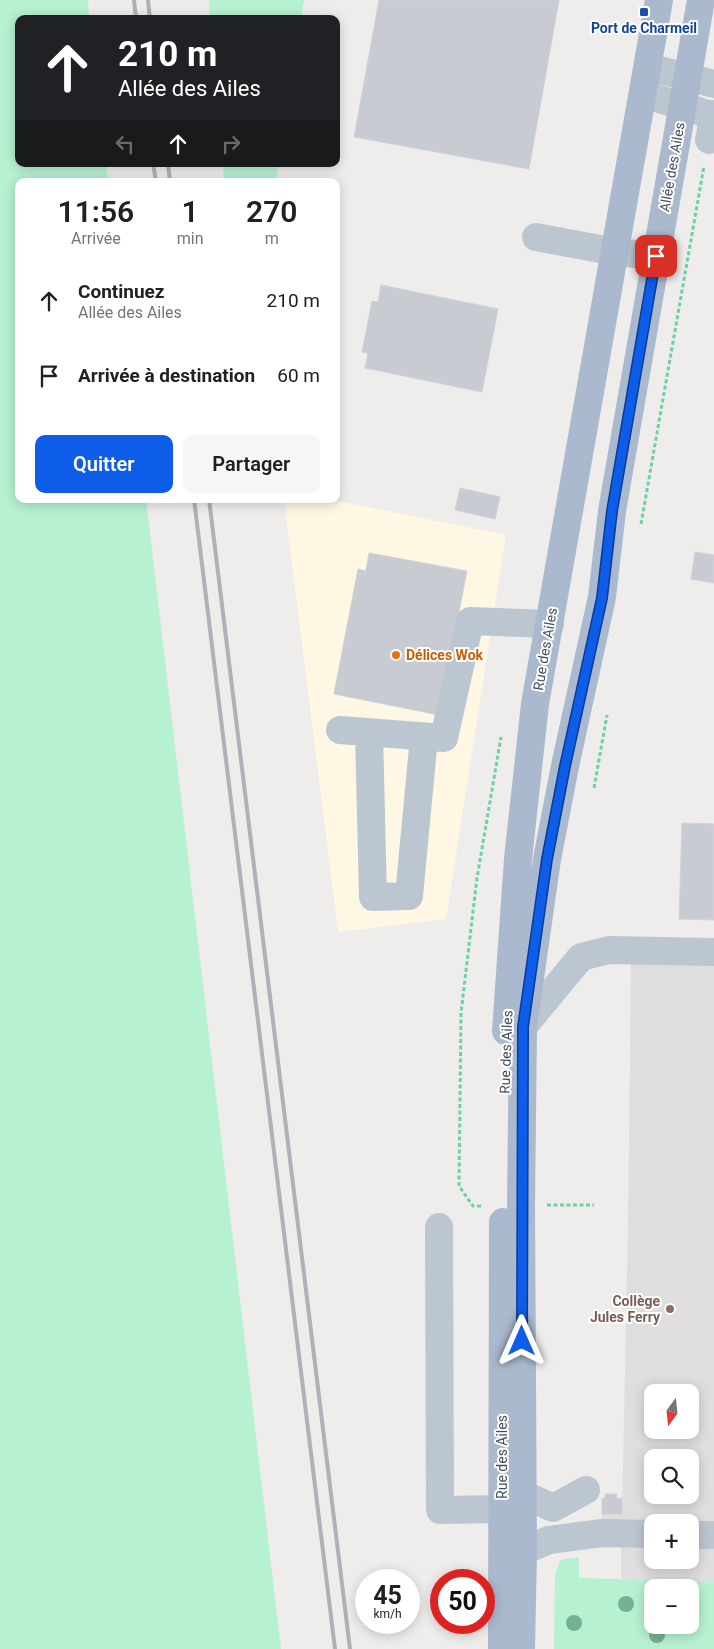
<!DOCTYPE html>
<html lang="fr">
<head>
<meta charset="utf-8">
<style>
	:root { --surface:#fff; --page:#f6f6f6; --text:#202124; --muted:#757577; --accent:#0d5de8 }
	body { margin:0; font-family:Roboto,sans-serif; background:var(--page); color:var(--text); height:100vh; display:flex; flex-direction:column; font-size:19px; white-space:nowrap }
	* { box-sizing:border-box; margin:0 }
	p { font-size:16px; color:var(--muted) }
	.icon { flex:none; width:28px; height:28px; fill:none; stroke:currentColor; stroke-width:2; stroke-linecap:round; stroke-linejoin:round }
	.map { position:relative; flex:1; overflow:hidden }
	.panel { position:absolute; left:15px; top:178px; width:325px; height:325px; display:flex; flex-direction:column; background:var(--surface); border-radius:10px; box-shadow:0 2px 12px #0003 }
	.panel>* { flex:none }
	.top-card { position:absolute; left:15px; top:15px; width:325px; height:152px; border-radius:10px; box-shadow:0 2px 12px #0003; background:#202124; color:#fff; overflow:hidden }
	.needle { width:32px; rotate:195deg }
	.tools { position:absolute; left:644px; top:1384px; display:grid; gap:10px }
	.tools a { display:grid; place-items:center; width:55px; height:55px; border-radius:10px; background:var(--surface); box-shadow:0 2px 12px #0003; font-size:25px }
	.speed { position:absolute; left:355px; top:1569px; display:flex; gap:10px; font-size:25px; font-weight:700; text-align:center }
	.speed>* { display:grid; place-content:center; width:65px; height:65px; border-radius:50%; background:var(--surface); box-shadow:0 2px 12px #0003; line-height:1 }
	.speed small { font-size:12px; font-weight:400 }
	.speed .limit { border:8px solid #d22; background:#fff; color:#111 }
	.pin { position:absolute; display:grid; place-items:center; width:42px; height:42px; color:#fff; margin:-21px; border-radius:10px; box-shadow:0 2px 8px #0006 }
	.me { position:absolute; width:55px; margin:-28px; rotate:0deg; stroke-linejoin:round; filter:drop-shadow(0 0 4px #0008) }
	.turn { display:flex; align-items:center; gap:18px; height:105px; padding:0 20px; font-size:22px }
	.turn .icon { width:65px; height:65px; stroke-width:2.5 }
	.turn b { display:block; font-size:35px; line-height:42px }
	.lanes { display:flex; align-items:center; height:48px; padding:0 20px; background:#0003; justify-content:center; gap:25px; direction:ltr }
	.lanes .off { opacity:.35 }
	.eta { display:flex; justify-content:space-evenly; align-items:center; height:85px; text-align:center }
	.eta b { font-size:30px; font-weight:600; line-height:35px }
	.cta { display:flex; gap:10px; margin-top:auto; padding:10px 20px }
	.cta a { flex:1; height:58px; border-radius:10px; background:var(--accent); color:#fff; font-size:20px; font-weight:600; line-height:58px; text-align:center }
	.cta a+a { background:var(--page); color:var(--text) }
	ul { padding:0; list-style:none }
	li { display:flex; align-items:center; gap:15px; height:75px; padding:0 20px }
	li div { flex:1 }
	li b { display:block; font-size:19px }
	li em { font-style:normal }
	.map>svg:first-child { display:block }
	.commercial { fill:#fdf7e3 }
	.education { fill:#e0ddde; fill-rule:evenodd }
	.green { fill:#b6f1d1; fill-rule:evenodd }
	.building { fill:#c9cbd2; stroke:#d0d2d9 }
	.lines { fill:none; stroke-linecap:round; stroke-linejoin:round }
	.path { stroke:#6dd1a7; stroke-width:3; stroke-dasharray:4 2.5; stroke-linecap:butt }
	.minor { stroke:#bcc6d0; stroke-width:28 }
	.major { stroke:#aab9ce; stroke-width:28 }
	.rail { stroke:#aeb1b7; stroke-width:4 }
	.tree { fill:#75b196 }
	.route-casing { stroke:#083c97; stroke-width:12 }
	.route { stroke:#0d5de8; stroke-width:9 }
	.transit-dot { fill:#1a4fb4; stroke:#fff; stroke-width:2 }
	.food-dot { fill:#e8710a; stroke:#fff; stroke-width:2 }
	.education-dot { fill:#8d6e63; stroke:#fff; stroke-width:2 }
	.labels { text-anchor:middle; stroke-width:4; stroke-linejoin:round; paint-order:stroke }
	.transit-label { font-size:14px; font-weight:bold; fill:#164399; stroke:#fff }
	.street-label { font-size:14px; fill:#444e5b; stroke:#fff }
	.food-label { font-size:14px; font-weight:bold; fill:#c56008; stroke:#fff; text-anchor:start }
	.education-label { font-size:14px; font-weight:bold; fill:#785e54; stroke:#fff; text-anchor:end }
</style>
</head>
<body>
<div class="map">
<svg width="714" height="1649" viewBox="0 0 714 1649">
	<rect width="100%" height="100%" fill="#efecec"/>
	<!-- commercial -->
	<path class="commercial" d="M284 499H328L506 535 446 919 338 932Z"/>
	<!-- education -->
	<path class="education" d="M631 964 714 965V1582L621 1579V1547L602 1542V1514H622L628 1226ZM652 1392H690V1430H652ZM652 1458H690V1495H652ZM652 1522H690V1560H652Z"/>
	<!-- green -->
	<path class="green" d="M0 0H88L89 19H19V164H106L108 181H19V499H146L281 1649H0Z
		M209 0H304L301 19H210Z
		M223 164H279L276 181H224Z
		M579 1557V1578L714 1582V1649H554L555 1576 560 1560ZM652 1588H690V1625H652Z"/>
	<!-- building -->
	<path class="building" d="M379 0H559L529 169 354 137Z
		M381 285 498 309 482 392 365 368 368 353 362 352 372 301 378 302Z
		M460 488 500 497 495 519 455 510Z
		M695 552 714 555V583L691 579Z
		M369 553 467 571 439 715 334 694 357 574 365 575Z
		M358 569 366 571 365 575 357 574Z
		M682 823 714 824V920L679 919Z
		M605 1494H617L616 1498H622V1514H602V1498H605Z"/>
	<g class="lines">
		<!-- path -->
		<path class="path" d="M641 524 704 166
			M594 788 607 715
			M547 1205H594
			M481 1206H473L459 1186 461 1013 477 878 501 737"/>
		<!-- minor -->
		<path class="minor" d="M648 67 714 84
			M643 94 714 116
			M709 140 714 114
			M536 237 616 252 656 256
			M340 730 444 738 470 621 550 624
			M369 733 373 897 409 896 424 737
			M523 1027 581 957 609 950 714 952
			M439 1227 440 1510 502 1509
			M523 1494 553 1508 586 1490
			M690 1535H714
			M523 1551 549 1540 602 1533 652 1534"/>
		<!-- major -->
		<path class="major" d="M506 1031 518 859 535 704 659 0
			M502 1649 503 1222
			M521 1649 523 1551 521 1205 523 1027 547 859 565 766 602 597 612 511 701 0"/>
		<!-- rail -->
		<path class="rail" d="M134 0 136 19
			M148 0 150 19
			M153 164 156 181
			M168 164 170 181
			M194 499 335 1649
			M209 499 350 1649"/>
	</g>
	<!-- trees -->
	<g class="tree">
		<circle cx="626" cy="1604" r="8"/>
		<circle cx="574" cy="1623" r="8"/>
		<circle cx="657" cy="1635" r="8"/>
	</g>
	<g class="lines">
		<!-- route casing -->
		<g class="route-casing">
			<path id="route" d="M522 1341 523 1027 547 859 565 766 602 598 612 511 656 256"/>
		</g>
		<!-- route -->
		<use href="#route" class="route"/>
	</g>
	<!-- markers -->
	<rect class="transit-dot" x="639" y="7" width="10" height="10" rx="2.5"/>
	<circle class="food-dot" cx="396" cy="655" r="5"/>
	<circle class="education-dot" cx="670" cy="1309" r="5"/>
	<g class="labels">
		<!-- transit labels -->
		<g class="transit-label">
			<text x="644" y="33">Port de Charmeil</text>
		</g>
		<!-- street labels -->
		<g class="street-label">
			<text transform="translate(672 167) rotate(-80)" y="5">Allée des Ailes</text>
			<text transform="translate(545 649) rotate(-80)" y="5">Rue des Ailes</text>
			<text transform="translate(506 1052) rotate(-88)" y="5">Rue des Ailes</text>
			<text transform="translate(502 1457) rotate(-90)" y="5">Rue des Ailes</text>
		</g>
		<!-- food labels -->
		<g class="food-label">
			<text x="406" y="660">Délices Wok</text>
		</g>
		<!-- education labels -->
		<g class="education-label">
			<text x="660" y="1306">Collège<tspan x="660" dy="16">Jules Ferry</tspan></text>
		</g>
	</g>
</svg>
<div class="tools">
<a><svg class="needle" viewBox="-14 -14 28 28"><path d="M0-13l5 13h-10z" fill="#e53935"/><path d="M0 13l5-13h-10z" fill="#757577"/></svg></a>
<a><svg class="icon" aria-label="search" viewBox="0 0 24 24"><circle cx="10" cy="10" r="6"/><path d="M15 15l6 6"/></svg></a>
<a>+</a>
<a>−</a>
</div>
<div class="speed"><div>45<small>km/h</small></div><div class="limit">50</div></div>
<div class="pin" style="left:656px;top:256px;background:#d93025"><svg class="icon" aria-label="arrive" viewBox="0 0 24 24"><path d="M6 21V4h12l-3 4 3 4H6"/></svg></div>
<svg class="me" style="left:522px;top:1341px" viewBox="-20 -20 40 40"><path d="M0-17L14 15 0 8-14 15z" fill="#0d5de8" stroke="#fff" stroke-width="4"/></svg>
<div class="top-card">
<div class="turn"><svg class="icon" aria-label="ahead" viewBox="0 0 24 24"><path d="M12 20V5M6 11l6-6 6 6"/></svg><div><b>210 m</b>Allée des Ailes</div></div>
<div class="lanes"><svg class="icon off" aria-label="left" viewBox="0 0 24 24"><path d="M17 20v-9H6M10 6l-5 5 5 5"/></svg><svg class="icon" aria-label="ahead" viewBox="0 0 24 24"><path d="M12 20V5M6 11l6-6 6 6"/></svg><svg class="icon off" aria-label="right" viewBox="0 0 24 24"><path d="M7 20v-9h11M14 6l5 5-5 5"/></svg></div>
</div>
<section class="panel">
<div class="eta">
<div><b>11:56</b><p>Arrivée</p></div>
<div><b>1</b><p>min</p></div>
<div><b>270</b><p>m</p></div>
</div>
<ul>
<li><svg class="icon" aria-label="ahead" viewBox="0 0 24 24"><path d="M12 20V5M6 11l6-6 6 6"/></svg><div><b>Continuez</b><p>Allée des Ailes</p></div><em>210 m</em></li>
<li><svg class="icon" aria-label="arrive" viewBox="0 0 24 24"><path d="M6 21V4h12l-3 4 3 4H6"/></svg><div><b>Arrivée à destination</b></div><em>60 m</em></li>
</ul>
<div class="cta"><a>Quitter</a><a>Partager</a></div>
</section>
</div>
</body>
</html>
